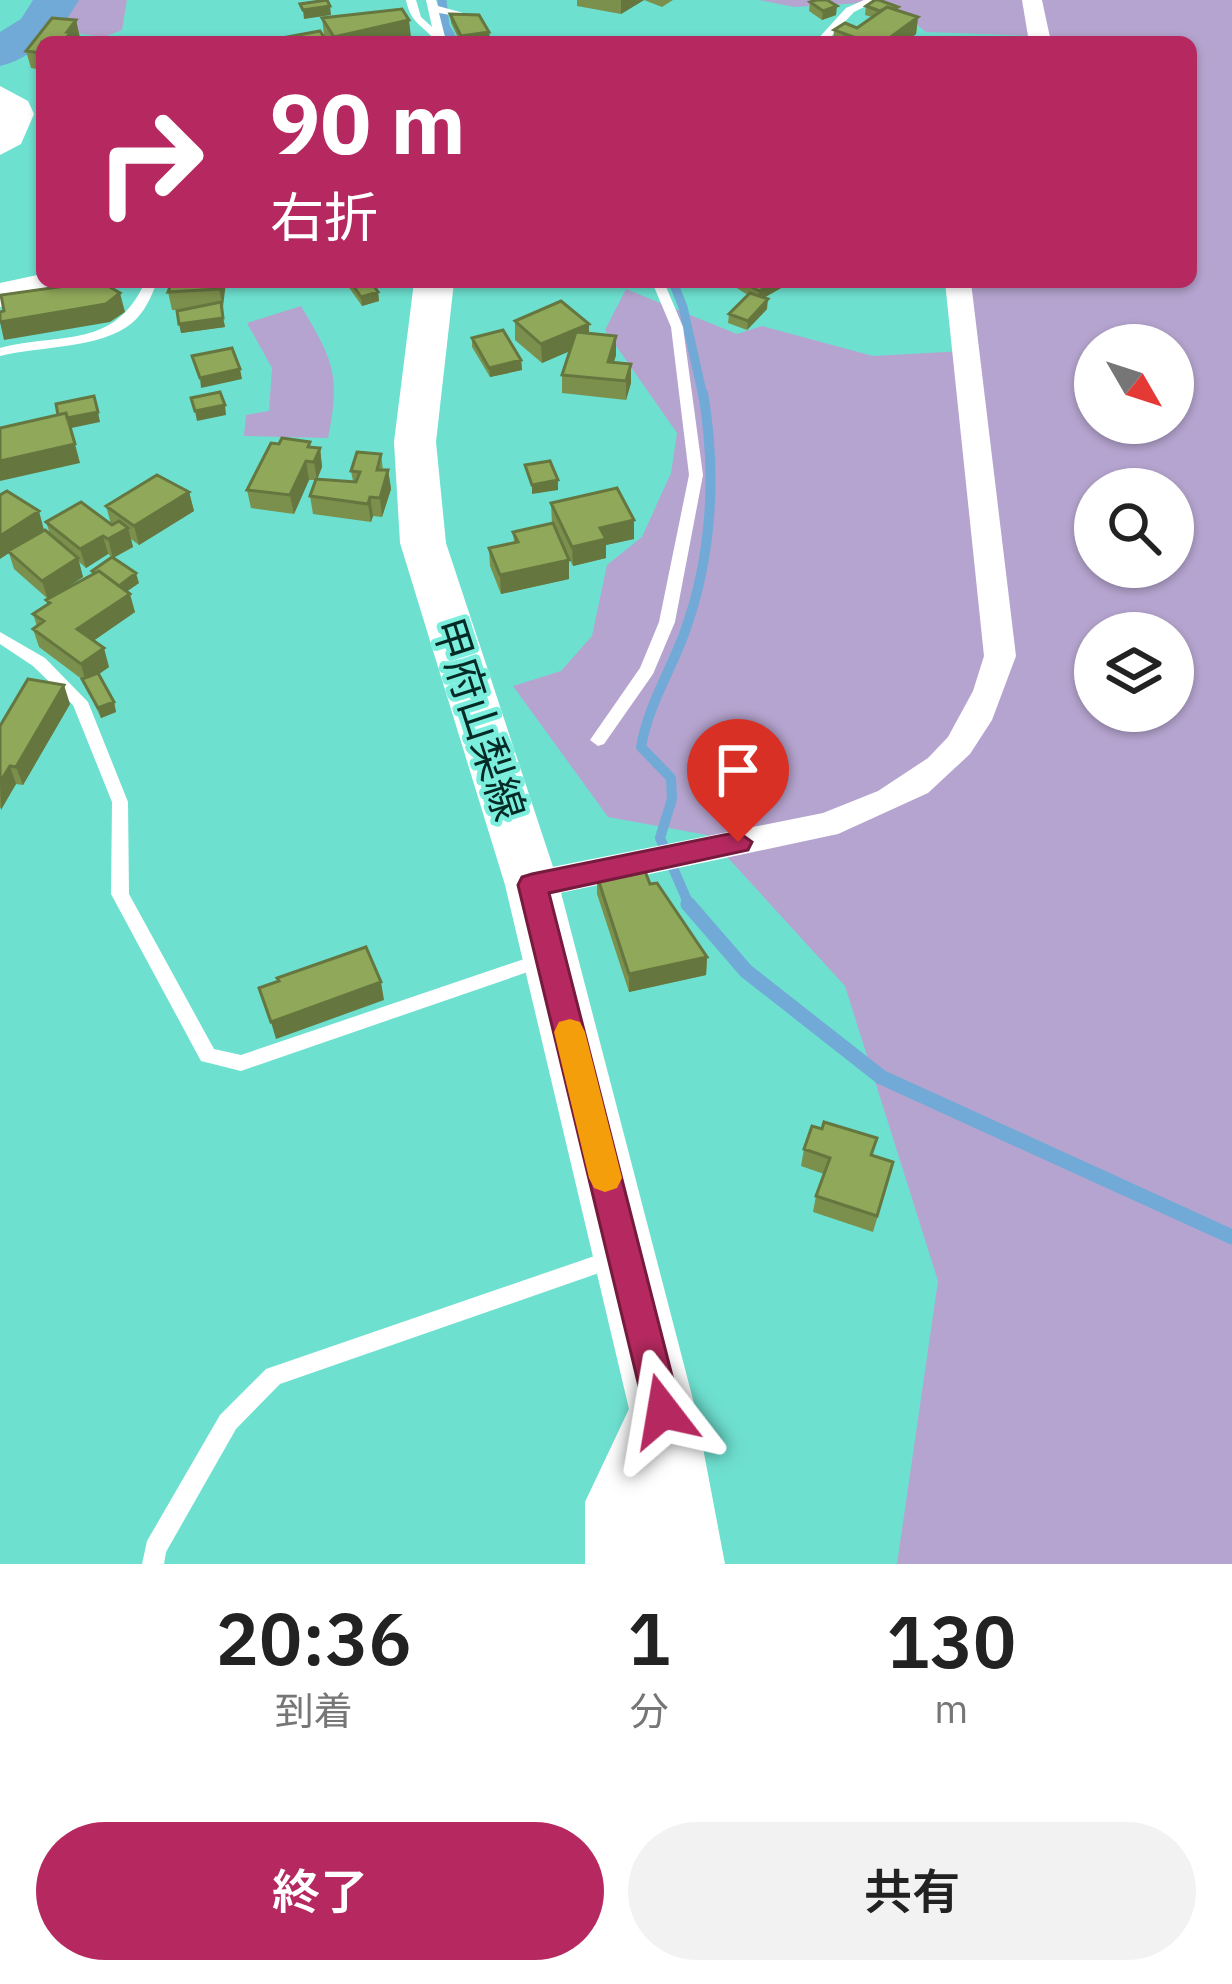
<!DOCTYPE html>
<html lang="ja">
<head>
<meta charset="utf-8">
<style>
	:root { --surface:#fff; --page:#f2f2f2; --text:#222; --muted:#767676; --accent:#b62960 }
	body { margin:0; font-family:"IBM Plex Sans","Noto Sans JP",sans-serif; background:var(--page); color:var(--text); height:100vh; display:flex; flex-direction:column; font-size:45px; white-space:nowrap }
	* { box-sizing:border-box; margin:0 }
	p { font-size:39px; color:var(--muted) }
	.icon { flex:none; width:66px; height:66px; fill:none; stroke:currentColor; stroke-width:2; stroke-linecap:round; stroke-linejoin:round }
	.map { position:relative; height:1564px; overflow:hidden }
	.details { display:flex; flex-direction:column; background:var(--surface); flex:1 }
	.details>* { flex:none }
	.banner { position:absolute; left:36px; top:36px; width:1161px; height:252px; border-radius:18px; box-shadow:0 3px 9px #0004; background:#b62960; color:#fff; overflow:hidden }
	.needle { width:78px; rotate:129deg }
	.tools { position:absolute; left:1074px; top:324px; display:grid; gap:24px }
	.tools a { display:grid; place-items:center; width:120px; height:120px; border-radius:50%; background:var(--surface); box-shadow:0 3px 9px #0004; font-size:60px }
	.pin { position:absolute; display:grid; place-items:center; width:102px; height:102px; color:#fff; margin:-123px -51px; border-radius:50% 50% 50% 0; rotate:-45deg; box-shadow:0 0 12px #0007 }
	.pin .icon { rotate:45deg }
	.me { position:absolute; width:132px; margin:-66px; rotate:346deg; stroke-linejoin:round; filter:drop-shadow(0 0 9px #0008) }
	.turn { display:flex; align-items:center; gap:42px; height:252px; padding:0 36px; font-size:54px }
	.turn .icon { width:156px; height:156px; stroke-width:2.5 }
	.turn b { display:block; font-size:84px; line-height:102px }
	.eta { display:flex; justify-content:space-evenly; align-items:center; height:204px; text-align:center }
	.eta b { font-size:72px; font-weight:600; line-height:84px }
	.action { display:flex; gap:24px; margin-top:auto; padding:24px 36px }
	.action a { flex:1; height:138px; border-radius:72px; background:var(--accent); color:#fff; font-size:48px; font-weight:600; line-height:138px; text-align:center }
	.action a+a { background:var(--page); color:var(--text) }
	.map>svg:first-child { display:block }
	.green { fill:#b5a4cf; fill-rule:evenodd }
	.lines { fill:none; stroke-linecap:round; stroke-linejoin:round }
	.stream-far2 { stroke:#71aad6; stroke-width:9 }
	.stream-far1 { stroke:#71aad6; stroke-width:10 }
	.stream { stroke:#71aad6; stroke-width:15 }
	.river { fill:#71aad6; fill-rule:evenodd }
	.lane { fill:#fff; fill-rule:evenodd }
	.street { fill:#fff; fill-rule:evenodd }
	.primary { fill:#fff; fill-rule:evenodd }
	.wall { fill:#7c904d; fill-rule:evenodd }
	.shaded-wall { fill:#65763f }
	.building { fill:#90a85a; stroke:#65763f; stroke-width:3 }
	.route { fill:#b62960; stroke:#761b3e; stroke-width:3 }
	.slow { fill:#f59e0b }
	.labels { text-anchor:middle; stroke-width:9; stroke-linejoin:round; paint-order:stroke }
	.street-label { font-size:42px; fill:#032a25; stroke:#7ceedd }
</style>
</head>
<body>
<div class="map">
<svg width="1232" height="1564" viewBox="0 0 1232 1564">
	<rect width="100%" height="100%" fill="#6ee0d0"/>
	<!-- green -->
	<path class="green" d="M56 0H127L122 30 104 37 39 28Z
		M759 0H1232V1564H897L938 1281 845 986 707 835 608 817 513 686 561 671 592 636 607 565 642 537 671 473 677 433 605 330 626 289 737 334 762 326 873 356 964 351 958 282H1191V42H1040L1039 36 926 32 903 14 863 3 794 7ZM1095 345H1173V423H1095ZM1095 489H1173V567H1095ZM1095 633H1173V711H1095Z
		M301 306C333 360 341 374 328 438L244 436 246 415 269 411 272 368 247 323Z"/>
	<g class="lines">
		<!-- stream-far2 -->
		<path class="stream-far2" d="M442 0 445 26 454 42
			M673 282 683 307 703 396"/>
		<!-- stream-far1 -->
		<path class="stream-far1" d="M690 907 660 838 672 799 671 778 641 747C648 706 670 672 684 634 712 558 717 473 703 393"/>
		<!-- stream -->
		<path class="stream" d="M688 904 746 971 881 1077 1232 1237"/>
		<!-- river -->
		<path class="river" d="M33 0H79L55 38C38 46 23 61 0 66V32L21 19Z"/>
		<!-- lane -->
		<path class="lane" d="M406 0H416L421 17 432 27 426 0H436L438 6 467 14 462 17 439 13 446 41 436 42C424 25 411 25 406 0Z
			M864 0H878L854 12 826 42H815L846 8Z
			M145 282H157C151 297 145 312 132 323 101 349 39 346 0 356V348C62 332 114 350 145 282Z
			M652 282H664L683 327 703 475 675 622 653 674 604 744 598 746 590 740 640 668 659 622 689 475 671 327Z
			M0 632 45 658 88 702 128 802 129 894 214 1049 241 1055 545 952 551 954 554 959 551 964 241 1071 201 1061 111 894 112 802 73 705 33 666 0 644Z
			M612 1250 619 1252 622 1259 619 1266 280 1384 236 1429 166 1552 164 1564H142L147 1541 220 1415 266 1369Z"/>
		<!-- street -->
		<path class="street" d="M1022 0H1042L1051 42H1029Z
			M945 282H971L1016 656 992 720 970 754 928 793 838 834 532 899 520 895 515 885 520 875 532 871 823 813 878 791 928 758 948 737 973 691 984 656Z"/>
		<!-- primary -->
		<path class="primary" d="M0 86 28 101 34 114 21 144 0 155Z
			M42 274V282H79L73 290 0 307V283Z
			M414 282H454L436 442 446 543 559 885 696 1411 725 1564H585V1502L629 1409 505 885 400 543 394 442Z"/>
	</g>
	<!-- wall -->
	<path class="wall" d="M577 0H644L621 14 577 6Z
		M644 0H673L662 7Z
		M810 2 836 15 822 20 809 11Z
		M866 6 898 7 897 10 918 17 916 34 906 42H833L834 30 857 28 872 17 865 15Z
		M450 14 489 32 490 40 460 42 451 23Z
		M322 18 411 37 390 42H328L324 35Z
		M76 20 80 38 42 42V70L31 68 26 51Z
		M172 282H226L221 307 225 327 181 333 185 310H172L168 292Z
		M345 282H371L378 292 379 301 362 306Z
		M727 282H781V288L764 298 767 309 747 330 728 323 729 314 748 295Z
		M515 321 589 324V333L616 355 614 362 631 364V383L626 400 562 393V375L569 351 542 363 515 340Z
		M472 338 521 360 522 370 490 377 472 347Z
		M311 447 320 448 322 467 317 479 353 481 351 471 381 454 383 470H388L391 489 382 517 373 516 371 522 313 514 310 496 315 480H309L294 514 251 508 247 490Z
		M189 492 194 511 139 545 131 539 133 547 113 558 139 583 127 591 135 612 93 641 109 667 99 674 114 702 116 712 101 718 83 680 39 647 33 629 37 626 33 614 48 604 46 600 48 599 14 569 9 553 38 534H50L46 522 111 524 106 506ZM108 554 112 557 92 571 93 574 55 595 83 577 79 562 86 568Z
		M551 503 634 539 606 545V558L573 566 558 536 569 560V579L501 594 490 566 489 548 514 542 513 532 552 524Z
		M70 704 23 785 16 784 0 809V726Z
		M597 876 707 957 706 975 629 992 597 894Z
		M804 1149 873 1156 889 1179 873 1232 813 1212 816 1196 824 1174 801 1166Z"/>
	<!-- shaded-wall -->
	<path class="shaded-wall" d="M621 0H644L621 14Z
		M330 6 331 15 304 19 303 10Z
		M837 6 836 15 822 20 823 11Z
		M918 17 916 34 906 42H884Z
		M76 20 80 38 77 42H63L67 32Z
		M409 20 411 37 390 42H335L334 37Z
		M489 32 490 40 462 42 461 36Z
		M220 282H226L223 307 219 289Z
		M776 282H781V288L758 301 759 291Z
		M378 292 379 301 362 306 361 297Z
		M120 293 125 312 110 322 4 340 0 322Z
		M768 299 767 309 747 330 748 321Z
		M223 318 225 327 181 333 179 324Z
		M589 324V343L542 363 541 344Z
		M616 336V355L608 380V362Z
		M521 360 522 370 490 377 489 368Z
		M631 364V383L626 400V381Z
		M240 369 242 379 201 388 200 378Z
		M225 405 226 415 197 421 195 411Z
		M98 412 100 422 62 430 59 420Z
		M75 444 80 463 0 481V461Z
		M320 448 322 467 317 480 314 462Z
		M306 461 309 480 294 514 290 495Z
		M388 470 391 489 382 517 380 498Z
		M558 480V490L532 494V485Z
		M189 492 194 511 139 545 134 526Z
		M370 497 373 516 371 522 368 504Z
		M39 511 44 530 0 559V536Z
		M634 520V539L606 545V558L573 566 572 547 600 528Z
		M128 528 133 547 113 558 108 539Z
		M103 536 108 554 86 568 80 549Z
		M78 558 83 577 48 600 42 581Z
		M569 560V579L501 594 500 575Z
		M136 573 139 583 119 597 116 588Z
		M130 594 135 612 83 648 77 629Z
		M104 648 109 667 86 683 81 664Z
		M64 685 70 704 23 785 16 767Z
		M114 702 116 712 101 718 98 708Z
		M10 766 16 784 1 810 0 782Z
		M707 957 706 975 629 992V974Z
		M381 982 384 1000 276 1039 271 1022Z"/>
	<!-- building -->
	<path class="building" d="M327 0 330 6 303 10 300 4Z
		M816 0H827L837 6 823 11 810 2Z
		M875 0H879L898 7 894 9 887 7 880 11 866 6Z
		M887 7 918 17 884 42H867L834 30 845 23 857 28Z
		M402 9 409 20 334 37 322 18Z
		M450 14 479 15 489 32 461 36Z
		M52 18 76 20 67 32H71L63 42H42V53L26 51Z
		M320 31 327 42H278L277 39Z
		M843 37 857 42H836Z
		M94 282H101L120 293 106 304 0 322V312L4 311 1 295Z
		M172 282H220L219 289 168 292Z
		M351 282H371L378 292 361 297Z
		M743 282H776L759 291Z
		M750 293 768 299 748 321 729 314Z
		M561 301 589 324 541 344 515 321Z
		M221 302 223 318 179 324 177 311Z
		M503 330 521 360 489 368 472 338Z
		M576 332 616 336 608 362 631 364 626 381 562 375Z
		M232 348 240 369 200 378 192 356Z
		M220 392 225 405 195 411 191 398Z
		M94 396 98 412 67 418 66 413 58 415 56 404Z
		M66 413 75 444 0 461V428Z
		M282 438 310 442 308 447 320 448 314 462 306 461 290 495 247 490 271 443 279 444Z
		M357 452 381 454 377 470H388L380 498 370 497 368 504 310 496 316 479 356 482 360 472 351 471Z
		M550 461 558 480 532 485 525 465Z
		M157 475 189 492 134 526 106 506Z
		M617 488 634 520 600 528 606 539 572 547 551 503Z
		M7 491 39 511 0 536V495Z
		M81 502 112 525 119 521 128 528 108 539 103 536 80 549 46 522Z
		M553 523 569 560 500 575 489 548 518 542 513 532Z
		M45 530 78 558 42 581 8 551Z
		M112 557 136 573 119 586 99 571 95 573 92 571Z
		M99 571 130 594 77 629 104 648 81 664 33 629 44 621 33 614 50 603 46 600Z
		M98 673 114 702 98 708 82 679Z
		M28 679 64 685 16 767 10 766 0 782V726Z
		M643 866 650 884 657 883 707 957 629 974 597 876Z
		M366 947 381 982 271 1022 259 988 279 981 277 978Z
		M824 1122 877 1138 871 1155 893 1162 877 1216 816 1196 830 1158 804 1149 812 1126 822 1129Z"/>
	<!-- route -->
	<path class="route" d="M738 832 752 842 748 850 549 893 681 1411 675 1423 663 1428 651 1423 645 1411 518 885 522 877 532 874Z"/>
	<!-- slow -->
	<path class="slow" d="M570 1019 580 1022 585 1032 622 1178 617 1188 605 1192 594 1188 589 1178 554 1032 559 1022Z"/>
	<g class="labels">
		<!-- street labels -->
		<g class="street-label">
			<text transform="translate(479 719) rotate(72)" y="15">甲府山梨線</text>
		</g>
	</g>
</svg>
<div class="tools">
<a><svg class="needle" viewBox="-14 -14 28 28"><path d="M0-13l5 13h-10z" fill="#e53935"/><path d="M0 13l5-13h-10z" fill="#767676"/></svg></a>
<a><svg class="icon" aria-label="search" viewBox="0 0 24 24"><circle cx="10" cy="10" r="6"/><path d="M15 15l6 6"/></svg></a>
<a><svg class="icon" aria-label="layers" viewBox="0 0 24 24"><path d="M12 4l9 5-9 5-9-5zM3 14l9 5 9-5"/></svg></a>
</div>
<div class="pin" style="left:738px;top:842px;background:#d93025"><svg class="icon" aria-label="arrive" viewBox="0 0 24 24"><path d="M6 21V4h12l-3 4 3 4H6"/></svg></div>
<svg class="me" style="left:663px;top:1411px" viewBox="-20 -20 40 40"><path d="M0-17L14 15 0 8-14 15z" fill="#b62960" stroke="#fff" stroke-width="4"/></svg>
<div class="banner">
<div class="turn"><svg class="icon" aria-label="right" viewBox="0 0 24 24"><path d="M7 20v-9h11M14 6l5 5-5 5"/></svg><div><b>90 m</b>右折</div></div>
</div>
</div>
<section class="details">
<div class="eta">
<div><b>20:36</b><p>到着</p></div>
<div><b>1</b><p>分</p></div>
<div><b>130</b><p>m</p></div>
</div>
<div class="action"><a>終了</a><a>共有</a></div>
</section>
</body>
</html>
